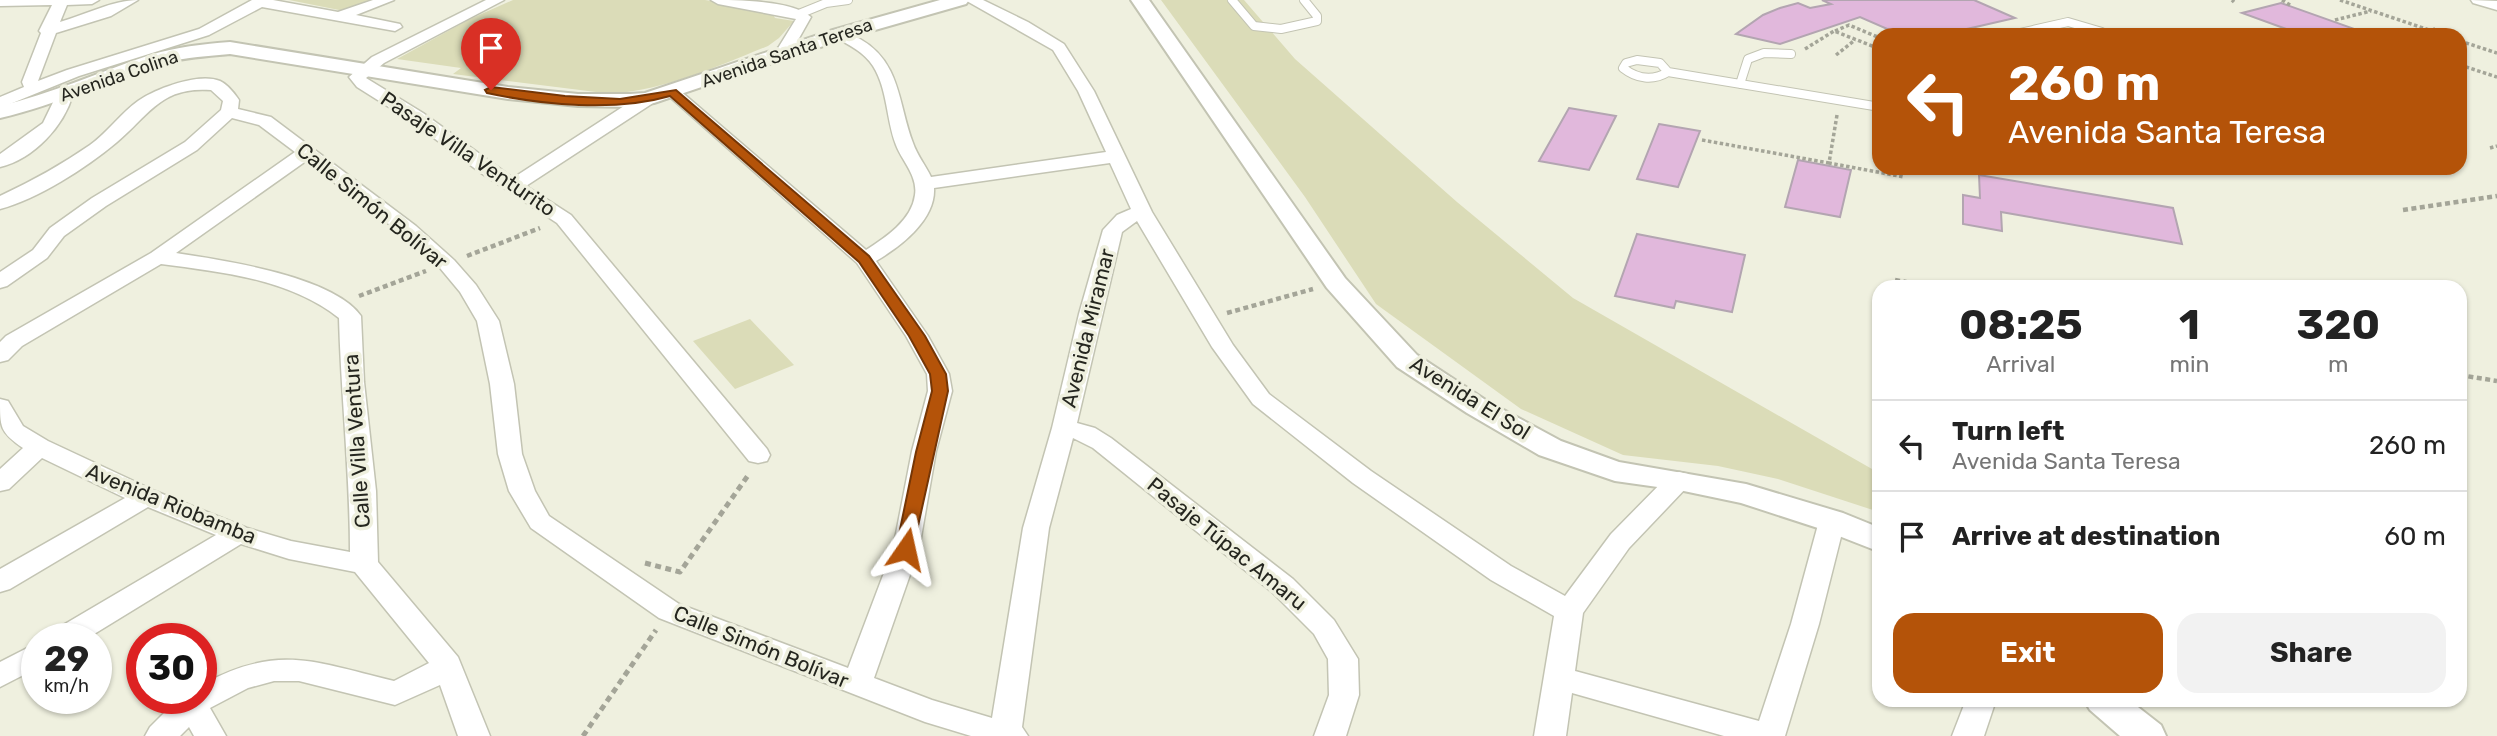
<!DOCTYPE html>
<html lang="en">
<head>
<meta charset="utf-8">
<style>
	:root { --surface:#fff; --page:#f2f2f2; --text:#222; --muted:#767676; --line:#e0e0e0; --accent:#b45309 }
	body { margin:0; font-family:Rubik,sans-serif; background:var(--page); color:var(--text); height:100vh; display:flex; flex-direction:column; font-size:26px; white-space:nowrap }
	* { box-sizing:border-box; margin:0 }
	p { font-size:23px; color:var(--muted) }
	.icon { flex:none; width:38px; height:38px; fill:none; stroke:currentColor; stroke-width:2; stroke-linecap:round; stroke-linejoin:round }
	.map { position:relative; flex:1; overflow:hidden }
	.panel { position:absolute; left:1872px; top:280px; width:595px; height:427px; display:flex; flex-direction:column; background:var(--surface); border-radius:21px; box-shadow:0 2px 5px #0004 }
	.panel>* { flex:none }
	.banner { position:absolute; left:1872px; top:28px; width:595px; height:147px; border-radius:21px; box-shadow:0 2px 5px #0004; background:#b45309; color:#fff; overflow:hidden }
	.speed { position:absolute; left:21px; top:623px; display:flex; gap:14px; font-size:35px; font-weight:700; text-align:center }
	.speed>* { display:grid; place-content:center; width:91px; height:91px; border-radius:50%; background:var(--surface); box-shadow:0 2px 5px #0004; line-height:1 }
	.speed small { font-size:18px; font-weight:400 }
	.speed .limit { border:10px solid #d22; background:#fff; color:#111 }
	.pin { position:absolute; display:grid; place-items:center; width:60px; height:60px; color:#fff; margin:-72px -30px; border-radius:50% 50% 50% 0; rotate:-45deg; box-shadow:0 0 7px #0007 }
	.pin .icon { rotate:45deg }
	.me { position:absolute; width:77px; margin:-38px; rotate:11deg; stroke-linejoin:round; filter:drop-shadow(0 0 5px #0008) }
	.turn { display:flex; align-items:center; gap:24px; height:147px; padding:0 21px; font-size:32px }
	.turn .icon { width:91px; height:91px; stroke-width:2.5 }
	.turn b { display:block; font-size:49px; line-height:60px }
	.eta { display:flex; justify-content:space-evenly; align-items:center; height:119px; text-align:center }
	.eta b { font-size:42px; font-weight:700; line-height:49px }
	.button { display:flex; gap:14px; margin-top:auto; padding:14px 21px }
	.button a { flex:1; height:80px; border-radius:21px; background:var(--accent); color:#fff; font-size:28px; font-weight:700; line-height:80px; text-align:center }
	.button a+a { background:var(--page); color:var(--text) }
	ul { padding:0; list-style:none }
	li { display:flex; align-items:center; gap:21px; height:91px; padding:0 21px; border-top:2px solid var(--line) }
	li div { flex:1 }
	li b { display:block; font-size:26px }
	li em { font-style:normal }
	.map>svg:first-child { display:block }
	.green { fill:#dbdcb8 }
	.building { fill:#e1b8dc; stroke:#b3a5b1; stroke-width:2 }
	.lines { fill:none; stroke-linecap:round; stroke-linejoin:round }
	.service-casing { stroke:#c3c4b3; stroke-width:10 }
	.minor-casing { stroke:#c3c4b3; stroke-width:3 }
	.tertiary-casing { stroke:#c3c4b3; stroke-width:4 }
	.path-far2 { stroke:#a4a598; stroke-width:3.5; stroke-dasharray:3.5 2.5; stroke-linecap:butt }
	.path-far1 { stroke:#a4a598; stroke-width:4.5; stroke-dasharray:5 3.5; stroke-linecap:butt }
	.path { stroke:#a4a598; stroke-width:5; stroke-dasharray:6 4.5; stroke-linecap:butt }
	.service { stroke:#fff; stroke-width:8 }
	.minor { fill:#fff; fill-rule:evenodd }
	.tertiary { fill:#fff; fill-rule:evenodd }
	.route { fill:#b45309; stroke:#753606; stroke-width:2 }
	.labels { text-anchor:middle; stroke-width:7; stroke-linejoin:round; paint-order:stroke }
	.far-street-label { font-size:18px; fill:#25261f; stroke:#eff0df }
	.street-label { font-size:21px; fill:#25261f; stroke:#eff0df }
</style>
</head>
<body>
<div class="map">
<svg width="2497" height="736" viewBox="0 0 2497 736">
	<rect width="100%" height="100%" fill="#eff0df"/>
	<!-- green -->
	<path class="green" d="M289 0H383L344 11Z
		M513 0H705L771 11 775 18 794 21 779 38 768 46C716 67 668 89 612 94L453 74 461 68 397 59 470 19Z
		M1161 0H1244L1295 59 1457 202 1573 298 1879 473V512L1778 479 1718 466 1623 455 1521 409 1376 304 1305 197Z
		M750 319 794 365 735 389 693 341Z"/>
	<!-- building -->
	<path class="building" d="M1822 0H1974L2015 18 1967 29 1963 35H1901L1860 17 1780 44 1736 34 1763 15 1780 8 1798 3 1810 8 1831 4Z
		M2281 3 2363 32 2362 35H2303L2242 13Z
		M1569 108 1616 116 1589 170 1539 161Z
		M1659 124 1700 131 1678 187 1637 179Z
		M1798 160 1851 170 1840 217 1785 207Z
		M1979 175 2173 208 2182 244 2001 212 2002 231 1963 224V195L1980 198Z
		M1637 234 1745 255 1732 312 1676 301 1674 308 1615 296Z"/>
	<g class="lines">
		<!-- service casing -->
		<g class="service-casing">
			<path id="service" d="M1232 0 1254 26 1281 29 1317 21V16L1304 0
				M799 14 826 3 848 0
				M2011 35 2068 22 2102 32
				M1637 60 1660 63 1668 72C1653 81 1637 79 1623 68L1626 63Z
				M1668 72 1880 107
				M1740 84 1748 59 1764 53 1791 54"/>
		</g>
		<!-- minor casing -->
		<g class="minor-casing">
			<path id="minor" d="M0 0H99L92 4 67 5 60 22C85 15 113 0 138 0L111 16 56 33 38 81 67 70 199 29 252 0H273L338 12 373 0H394L356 15 400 24 402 27 395 31 262 7 209 35 79 76 0 108V97L24 87 22 82 41 33 39 31 52 5 0 6Z
				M486 0H504L384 63 366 78 423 113 513 178 641 95H653L655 99 653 103 526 186 571 215 767 449 770 455 767 461 758 463 749 461 557 223 481 173 411 121 357 87 349 77 372 57Z
				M711 0C737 0 792 0 811 17L789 56 783 58 775 53 796 19 718 4Z
				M965 0H983L1028 22 1064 44 1094 91 1152 212 1233 345 1269 394 1371 471 1511 566 1565 596 1611 534 1670 474 1679 472 1688 474 1692 480 1688 486 1629 548 1583 613 1575 671 1759 721 1791 624 1819 521 1823 515 1832 512 1841 515 1845 521 1819 624 1785 736H1724L1572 693 1566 736H1534L1554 616 1491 580 1353 483 1253 404 1212 347 1137 221 1122 232 1077 423 1095 428 1111 438 1293 579 1334 620 1358 659 1359 695 1346 736H1314L1329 695 1328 659 1314 634 1273 593 1093 448 1073 438 1049 528 1022 727 1028 736H971L925 722 659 618 531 528 509 491 498 454 490 384 477 321 460 292 440 268 402 234 306 161 176 253C222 260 333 276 361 316L364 382 376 491 378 562 458 657 490 736H458L440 685 395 705 299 681H274L248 688 210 708 226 736H194L189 727 180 736H145L150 727 179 698H201V685C279 643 314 662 394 681L429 663 355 572 289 559 241 544 86 639H49L53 631 216 535 148 507 10 589 0 592V569L125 498 42 458 9 489 0 491V469L23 448C0 432 0 428 0 399L8 401 23 426 48 441 155 491 247 528 291 541 350 552C350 474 341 396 339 318 290 279 222 272 161 264L22 346 8 360 0 362V342L6 336 151 253 295 152 259 125 232 118 197 150 106 206 64 236 47 258 7 286 0 288V272L33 250 50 228 92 198 185 142 221 110 223 101 211 90C161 86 149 115 117 142 86 168 38 199 0 209V196C32 181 61 165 90 145 108 132 120 114 138 101 155 89 199 72 220 81 227 84 235 94 239 100L238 109 271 117 416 226 454 260 476 285 499 321 514 384 522 454 535 491 549 516 679 604 848 668 893 549 912 451 928 391 927 374 906 336 857 263 664 92 672 87 678 89 866 250C885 238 912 220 915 195 918 176 902 161 896 145 886 119 888 90 873 66 864 52 849 45 835 37L832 34 835 31C845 28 851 34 860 39 901 62 898 104 913 143 917 155 926 166 931 177L1106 152 1078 91 1053 50ZM1110 163 1131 209 1117 215 1103 230 1079 314 1052 428 1023 528 992 718 932 700 874 678 919 549 936 451 952 391 949 374 928 336 876 261C900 247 936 220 934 188Z
				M2471 0 2497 1V10L2473 3Z
				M65 89 73 94C64 126 34 159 0 167V154L43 123 57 94Z
				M37 643V668L0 687V662Z
				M1966 700H1996L1984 736H1952Z"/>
		</g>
		<!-- tertiary casing -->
		<g class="tertiary-casing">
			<path id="tertiary" d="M940 0H969L966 4 847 38 654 103 630 107 578 106 508 99 230 54C208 56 187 57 165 63 109 79 57 105 0 118V106C51 94 99 72 150 55 176 47 203 44 230 42L508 87 578 94H630L645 93 833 30Z
				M1131 0H1149L1345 278 1417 355 1487 401 1561 441 1619 462 1746 484 1843 513 1880 528V552L1821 529 1741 503 1679 490 1615 481 1539 455 1467 413 1397 367 1327 288Z
				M2084 700H2129L2161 725 2166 736H2120L2090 710Z"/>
		</g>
		<!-- path-far2 -->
		<path class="path-far2" d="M2232 0 2234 2
			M2282 0 2290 5
			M2340 0 2444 35
			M2335 20 2371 11
			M1835 31 1849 25 1880 38
			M2416 33 2435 29
			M2460 41 2497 53
			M1805 49 1834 31 1880 49
			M1836 55 1855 40
			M2460 65 2497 77
			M1837 115 1829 163 1904 177
			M1702 140 1829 163
			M2490 148 2497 146"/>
		<!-- path-far1 -->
		<path class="path-far1" d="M2403 210 2497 196
			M467 256 540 228
			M1895 280 1934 287
			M359 296 426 271
			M1227 313 1313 289
			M2460 375 2497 381"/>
		<!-- path -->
		<path class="path" d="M645 563 680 572 749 474
			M583 736 656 630"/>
		<!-- service -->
		<use href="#service" class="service"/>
		<!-- minor -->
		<use href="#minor" class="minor"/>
		<!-- tertiary -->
		<use href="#tertiary" class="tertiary"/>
	</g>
	<!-- route -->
	<path class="route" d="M491 87 565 96 620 99 676 90 869 256 925 336 946 374 948 391 912 553H899L896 549 916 452 932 391 930 374 909 336 859 262 670 96C615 112 543 105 487 93L485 90Z"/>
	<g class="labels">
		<!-- far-street labels -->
		<g class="far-street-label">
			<text transform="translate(787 53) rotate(-19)" y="6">Avenida Santa Teresa</text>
			<text transform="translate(119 76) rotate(-19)" y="6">Avenida Colina</text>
		</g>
		<!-- street labels -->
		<g class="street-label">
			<text transform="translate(468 154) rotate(34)" y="7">Pasaje Villa Venturito</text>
			<text transform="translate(372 206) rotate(39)" y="7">Calle Simón Bolívar</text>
			<text transform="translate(1088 328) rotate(-76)" y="7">Avenida Miramar</text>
			<text transform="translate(1470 398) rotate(32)" y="7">Avenida El Sol</text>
			<text transform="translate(357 441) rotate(-94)" y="7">Calle Villa Ventura</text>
			<text transform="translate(171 504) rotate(22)" y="7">Avenida Riobamba</text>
			<text transform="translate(1227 544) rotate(39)" y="7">Pasaje Túpac Amaru</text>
			<text transform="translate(761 647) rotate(22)" y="7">Calle Simón Bolívar</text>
		</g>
	</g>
</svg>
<div class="speed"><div>29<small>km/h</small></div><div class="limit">30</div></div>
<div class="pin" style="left:491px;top:90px;background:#d93025"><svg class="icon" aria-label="arrive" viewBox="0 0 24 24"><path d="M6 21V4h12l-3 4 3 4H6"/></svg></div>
<svg class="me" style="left:906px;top:549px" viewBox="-20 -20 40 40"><path d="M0-17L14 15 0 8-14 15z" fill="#b45309" stroke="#fff" stroke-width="4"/></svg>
<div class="banner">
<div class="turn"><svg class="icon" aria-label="left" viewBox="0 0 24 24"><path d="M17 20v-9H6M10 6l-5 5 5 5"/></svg><div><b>260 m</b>Avenida Santa Teresa</div></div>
</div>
<section class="panel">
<div class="eta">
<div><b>08:25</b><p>Arrival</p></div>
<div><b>1</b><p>min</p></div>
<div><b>320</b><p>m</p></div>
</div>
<ul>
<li><svg class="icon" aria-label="left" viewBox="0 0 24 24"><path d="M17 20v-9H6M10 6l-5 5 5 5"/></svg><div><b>Turn left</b><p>Avenida Santa Teresa</p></div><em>260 m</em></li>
<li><svg class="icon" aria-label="arrive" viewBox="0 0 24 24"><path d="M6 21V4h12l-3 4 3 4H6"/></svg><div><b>Arrive at destination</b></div><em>60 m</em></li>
</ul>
<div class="button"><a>Exit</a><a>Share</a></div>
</section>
</div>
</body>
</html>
